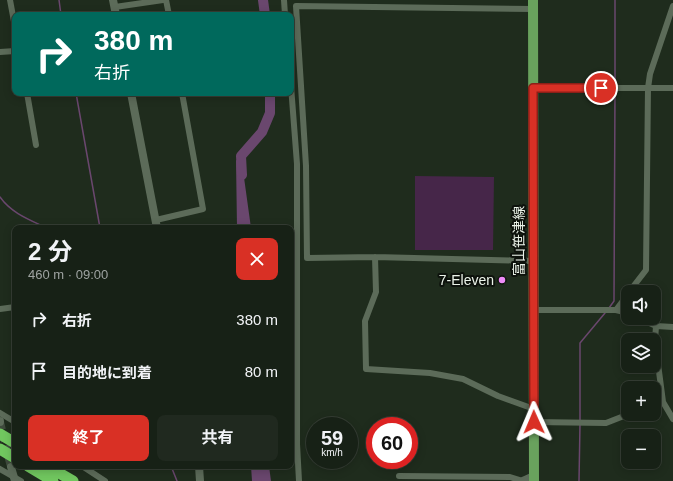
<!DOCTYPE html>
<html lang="ja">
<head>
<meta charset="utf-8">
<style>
	:root { --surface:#172116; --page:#20291f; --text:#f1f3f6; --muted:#9ea3a1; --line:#363e35; --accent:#d93025 }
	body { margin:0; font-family:Arial,"Noto Sans JP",sans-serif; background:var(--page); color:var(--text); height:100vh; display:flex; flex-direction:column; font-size:15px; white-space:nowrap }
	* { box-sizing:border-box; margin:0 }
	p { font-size:13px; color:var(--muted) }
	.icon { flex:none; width:22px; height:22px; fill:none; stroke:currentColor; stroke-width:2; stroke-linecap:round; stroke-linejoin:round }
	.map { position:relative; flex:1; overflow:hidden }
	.details { position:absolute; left:12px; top:225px; width:282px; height:244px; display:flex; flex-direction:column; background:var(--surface); border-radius:8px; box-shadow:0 2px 10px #0003,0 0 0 1px var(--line) }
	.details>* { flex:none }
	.hud { position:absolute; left:12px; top:12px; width:282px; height:84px; border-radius:8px; box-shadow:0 2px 10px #0003,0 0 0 1px var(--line); background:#00695c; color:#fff; overflow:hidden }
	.tools { position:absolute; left:621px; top:285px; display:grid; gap:8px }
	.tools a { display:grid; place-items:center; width:40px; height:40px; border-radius:8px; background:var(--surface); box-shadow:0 2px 10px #0003,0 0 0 1px var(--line); font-size:20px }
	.speed { position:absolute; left:306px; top:417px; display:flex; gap:8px; font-size:20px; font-weight:700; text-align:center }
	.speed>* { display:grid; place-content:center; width:52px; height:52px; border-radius:50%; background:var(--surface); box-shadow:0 2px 10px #0003,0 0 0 1px var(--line); line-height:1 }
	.speed small { font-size:10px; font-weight:400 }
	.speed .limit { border:6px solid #d22; background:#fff; color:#111 }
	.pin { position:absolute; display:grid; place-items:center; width:34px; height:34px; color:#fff; margin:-17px; border:2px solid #fff; border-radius:50%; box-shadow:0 1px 4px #0007 }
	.me { position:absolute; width:44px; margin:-22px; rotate:359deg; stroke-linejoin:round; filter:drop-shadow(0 0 3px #0008) }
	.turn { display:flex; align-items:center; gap:14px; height:84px; padding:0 16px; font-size:18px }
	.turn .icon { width:52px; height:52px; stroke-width:2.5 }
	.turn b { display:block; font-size:28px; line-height:34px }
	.round { display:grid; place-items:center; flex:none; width:42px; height:42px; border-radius:8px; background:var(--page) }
	.overview { display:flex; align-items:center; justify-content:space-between; height:68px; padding:0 16px }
	h1 { font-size:24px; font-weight:700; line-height:30px }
	.action { display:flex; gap:8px; margin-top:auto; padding:8px 16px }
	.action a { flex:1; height:46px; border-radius:8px; background:var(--accent); color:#fff; font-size:16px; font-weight:700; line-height:46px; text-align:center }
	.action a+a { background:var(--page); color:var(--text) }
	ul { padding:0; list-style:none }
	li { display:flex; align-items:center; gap:12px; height:52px; padding:0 16px }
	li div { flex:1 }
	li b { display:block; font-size:15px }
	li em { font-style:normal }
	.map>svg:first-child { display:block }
	.green { fill:#462649 }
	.water { fill:#6a476e }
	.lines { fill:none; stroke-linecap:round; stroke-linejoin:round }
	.stream { stroke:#6a476e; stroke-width:1.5 }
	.river { stroke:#6a476e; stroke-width:10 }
	.tertiary-tunnel { stroke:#3e4a3c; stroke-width:8; stroke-dasharray:8 4; stroke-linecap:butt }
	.minor { stroke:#5c6b59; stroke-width:6 }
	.tertiary { stroke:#5c6b59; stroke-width:8 }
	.primary { stroke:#69a25d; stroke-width:10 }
	.motorway { stroke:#71c75f; stroke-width:11 }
	.route-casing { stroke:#8d1f18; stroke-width:10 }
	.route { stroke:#d93025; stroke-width:7 }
	.poi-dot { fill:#ee8cf8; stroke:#0d120c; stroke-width:1.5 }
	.labels { text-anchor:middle; stroke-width:4; stroke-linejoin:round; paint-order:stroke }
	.street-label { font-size:14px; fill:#ebf3e9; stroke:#0d120c }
	.poi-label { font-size:14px; fill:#ebf3e9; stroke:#0d120c; text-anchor:end }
</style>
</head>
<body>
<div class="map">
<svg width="673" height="481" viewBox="0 0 673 481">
	<rect width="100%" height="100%" fill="#1f2c1d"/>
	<!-- green -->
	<path class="green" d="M415 176 494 177 493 250H415Z"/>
	<!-- water -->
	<path class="water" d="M236 160 242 163 251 228H237Z
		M251 466H269L271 481H252Z"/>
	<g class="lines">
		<!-- stream -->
		<path class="stream" d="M59 0 61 15
			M615 86V0
			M76 93 100 228
			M0 197C11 213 30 220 47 228
			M609 308 614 301 615 90
			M580 420V343L605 313
			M171 466 177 481
			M579 481 580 424"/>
		<!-- river -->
		<path class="river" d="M263 0 265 15
			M242 175 241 156 262 132 270 113V93"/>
		<!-- tertiary-tunnel -->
		<path class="tertiary-tunnel" d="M0 422 11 467"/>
		<!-- minor -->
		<path class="minor" d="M10 0 15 27
			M166 0 169 15
			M284 0 285 15
			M115 7 163 0
			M533 9 296 6 306 166 307 258 375 257 533 261
			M0 52 15 51
			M291 86 297 164V444L299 481
			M533 88H673
			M27 93 36 145
			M156 220 203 209 182 93
			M375 257 376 292 365 321 366 369 430 373 463 379 498 396 534 409
			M629 292 646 270 648 88 650 74 673 6
			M0 309 15 307
			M533 310H616L628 313
			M616 310 628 294
			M639 318 656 326 673 327
			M656 326 655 341 663 402 673 419
			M654 405 663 402
			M0 413 15 422
			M534 422 606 423 629 414
			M82 466 105 481
			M0 469 21 481
			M399 476 510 477 523 481"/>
		<!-- tertiary -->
		<path class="tertiary" d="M113 0 116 15
			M131 93 157 228
			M0 421V422
			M199 466 200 481
			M11 467 15 481
			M523 481 534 476"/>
		<!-- primary -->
		<path class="primary" d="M533 0 534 481"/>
		<!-- motorway -->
		<path class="motorway" d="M0 434 15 443
			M0 449 15 458
			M28 466 53 481
			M47 466 73 481"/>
	</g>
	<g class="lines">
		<!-- route casing -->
		<g class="route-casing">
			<path id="route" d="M534 422 533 88H601"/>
		</g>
		<!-- route -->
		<use href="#route" class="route"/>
	</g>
	<!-- markers -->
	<circle class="poi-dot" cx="502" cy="280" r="4"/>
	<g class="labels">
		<!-- street labels -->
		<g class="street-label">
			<text transform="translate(519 241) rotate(-90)" y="5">富山笹津線</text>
		</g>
		<!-- poi labels -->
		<g class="poi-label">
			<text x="494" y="285">7-Eleven</text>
		</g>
	</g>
</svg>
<div class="tools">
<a><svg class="icon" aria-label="sound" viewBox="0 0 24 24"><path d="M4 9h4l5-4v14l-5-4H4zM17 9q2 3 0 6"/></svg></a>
<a><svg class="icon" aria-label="layers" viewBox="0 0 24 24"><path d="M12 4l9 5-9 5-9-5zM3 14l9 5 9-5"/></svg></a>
<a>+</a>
<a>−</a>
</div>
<div class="speed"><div>59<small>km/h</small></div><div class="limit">60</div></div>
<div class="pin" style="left:601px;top:88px;background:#d93025"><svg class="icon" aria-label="arrive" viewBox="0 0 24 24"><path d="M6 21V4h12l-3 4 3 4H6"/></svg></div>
<svg class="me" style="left:534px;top:422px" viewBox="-20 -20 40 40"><path d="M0-17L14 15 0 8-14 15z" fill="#d93025" stroke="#fff" stroke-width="4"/></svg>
<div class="hud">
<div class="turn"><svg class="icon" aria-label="right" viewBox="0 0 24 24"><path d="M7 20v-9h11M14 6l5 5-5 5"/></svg><div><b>380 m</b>右折</div></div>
</div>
<section class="details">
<div class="overview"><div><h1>2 分</h1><p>460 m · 09:00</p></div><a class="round" style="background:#d93025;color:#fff"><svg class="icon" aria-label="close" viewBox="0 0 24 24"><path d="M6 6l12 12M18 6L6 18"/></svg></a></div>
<ul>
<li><svg class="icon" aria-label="right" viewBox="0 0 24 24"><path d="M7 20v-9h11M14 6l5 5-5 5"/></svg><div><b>右折</b></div><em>380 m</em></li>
<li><svg class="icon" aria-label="arrive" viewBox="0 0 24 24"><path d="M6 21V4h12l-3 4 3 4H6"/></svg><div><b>目的地に到着</b></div><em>80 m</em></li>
</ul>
<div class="action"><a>終了</a><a>共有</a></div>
</section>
</div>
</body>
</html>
